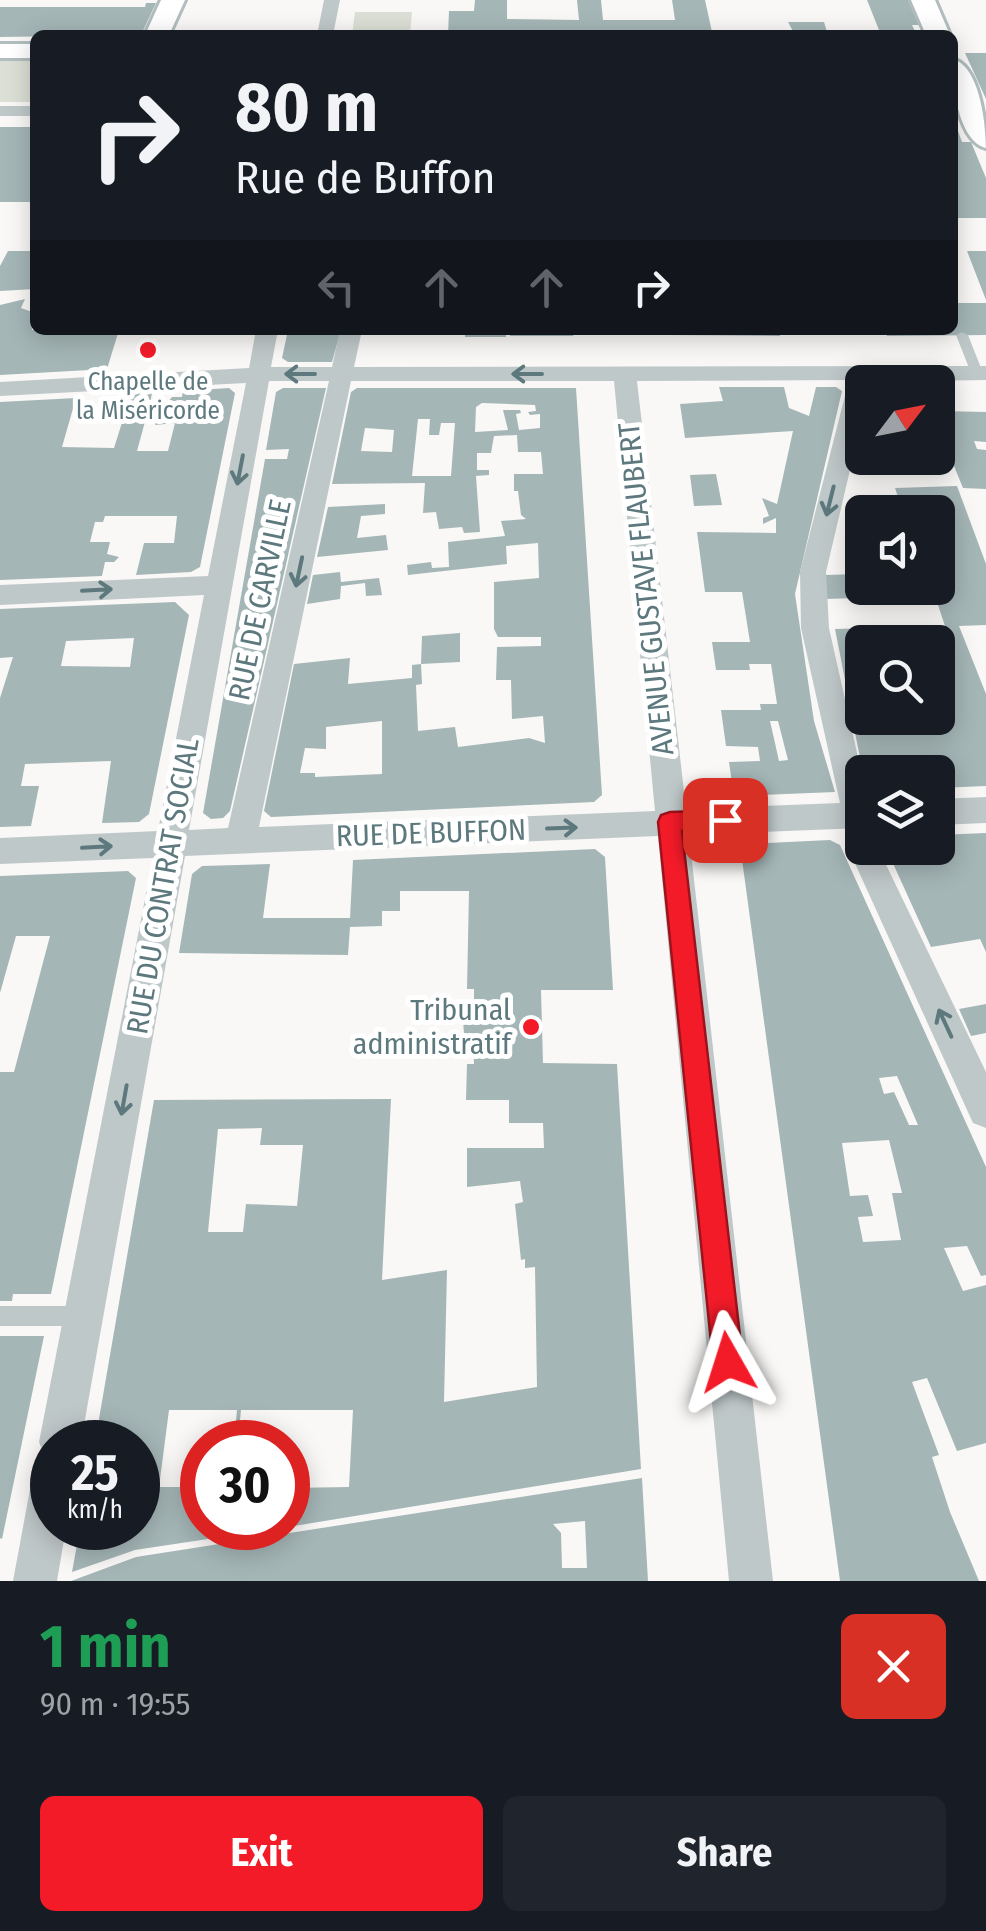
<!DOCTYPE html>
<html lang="en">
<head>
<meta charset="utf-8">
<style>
	:root { --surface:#171b24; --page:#20242c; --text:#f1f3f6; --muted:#9ea1a6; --accent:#f41b29 }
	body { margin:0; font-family:"Fira Sans Condensed",sans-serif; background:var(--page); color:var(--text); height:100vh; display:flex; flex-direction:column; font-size:38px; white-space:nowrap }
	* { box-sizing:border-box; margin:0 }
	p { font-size:32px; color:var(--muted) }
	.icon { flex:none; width:55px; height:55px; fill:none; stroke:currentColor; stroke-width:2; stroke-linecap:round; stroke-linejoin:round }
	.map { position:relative; height:1581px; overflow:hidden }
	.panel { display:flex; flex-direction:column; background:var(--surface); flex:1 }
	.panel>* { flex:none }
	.guide { position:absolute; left:30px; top:30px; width:928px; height:305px; border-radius:15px; box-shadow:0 5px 25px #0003; background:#171b24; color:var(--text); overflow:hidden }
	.needle { width:65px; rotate:58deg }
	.tools { position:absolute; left:845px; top:365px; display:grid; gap:20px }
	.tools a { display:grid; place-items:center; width:110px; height:110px; border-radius:15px; background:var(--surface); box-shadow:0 5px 25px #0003; font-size:50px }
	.speed { position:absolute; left:30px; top:1420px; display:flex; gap:20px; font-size:50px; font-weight:700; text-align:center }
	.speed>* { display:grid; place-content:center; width:130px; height:130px; border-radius:50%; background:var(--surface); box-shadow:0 5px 25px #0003; line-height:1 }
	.speed small { font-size:25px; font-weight:400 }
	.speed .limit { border:15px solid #d22; background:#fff; color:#111 }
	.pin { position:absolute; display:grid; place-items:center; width:85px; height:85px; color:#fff; margin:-42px; border-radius:20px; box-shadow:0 5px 15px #0006 }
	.me { position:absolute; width:110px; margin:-55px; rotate:354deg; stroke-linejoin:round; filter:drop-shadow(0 0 8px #0008) }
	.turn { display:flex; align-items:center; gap:35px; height:210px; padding:0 40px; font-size:45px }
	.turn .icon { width:130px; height:130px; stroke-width:2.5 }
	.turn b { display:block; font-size:70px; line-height:85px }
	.lanes { display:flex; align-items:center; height:95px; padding:0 40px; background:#0003; justify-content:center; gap:50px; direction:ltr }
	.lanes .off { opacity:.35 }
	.round { display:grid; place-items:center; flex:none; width:105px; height:105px; border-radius:15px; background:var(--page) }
	.headline { display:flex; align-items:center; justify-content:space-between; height:170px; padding:0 40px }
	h1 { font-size:60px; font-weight:700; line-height:75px; color:#1e9e55 }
	.primary-button { display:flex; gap:20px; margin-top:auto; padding:20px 40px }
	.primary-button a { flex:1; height:115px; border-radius:15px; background:var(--accent); color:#fff; font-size:40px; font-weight:700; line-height:115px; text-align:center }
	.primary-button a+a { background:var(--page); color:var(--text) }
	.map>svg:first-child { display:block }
	.green { fill:#dbdfd5 }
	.building { fill:#a5b6b7; fill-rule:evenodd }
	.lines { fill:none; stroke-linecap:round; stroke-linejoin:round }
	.secondary-casing { stroke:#b1bdbe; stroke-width:6 }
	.lane { fill:#bfc8c9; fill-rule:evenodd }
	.street { fill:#bfc8c9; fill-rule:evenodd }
	.secondary { fill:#fff; fill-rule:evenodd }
	.oneway { stroke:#5d797e }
	.route { fill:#f41b29; stroke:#9f121b; stroke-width:2.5 }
	.poi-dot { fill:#f41b29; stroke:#fff; stroke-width:4 }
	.labels { text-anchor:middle; stroke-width:10; stroke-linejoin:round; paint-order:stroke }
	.far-poi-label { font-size:25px; fill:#5d797e; stroke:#fff }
	.street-label { font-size:30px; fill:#5d797e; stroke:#fff }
	.poi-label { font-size:30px; fill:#5d797e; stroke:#fff; text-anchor:end }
</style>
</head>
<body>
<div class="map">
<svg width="986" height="1581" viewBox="0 0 986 1581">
	<rect width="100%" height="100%" fill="#f9f8f6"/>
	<!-- green -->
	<path class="green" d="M355 12H412L410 35H352Z
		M0 59H35V102H0Z"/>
	<!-- building -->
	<path class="building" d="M475 0H507V19L579 20 577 0H601L603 20H675L672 0H705L712 32 565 35V32H477V35H448L449 11H474Z
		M867 0H908L919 25H912L917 35H881Z
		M146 3H156L141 35 0 37V7H145Z
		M788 22H824L828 35H795Z
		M965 53H986V99Z
		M952 114 962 142H971L986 178V218H952Z
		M0 127H35V202H0Z
		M8 251H35L30 268H35L32 278H35V289L0 291V266Z
		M967 251H986V300Z
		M25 299 21 308 35 313 32 330H119L107 369 0 375V305Z
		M952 303H986V335L887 336 885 330H952Z
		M288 330H341L332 362H288L282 358Z
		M465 330H506V337H465Z
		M509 330H575L573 336H510Z
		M668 330H778L780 336 670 335Z
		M719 387H784L789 408 809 416 816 387H836L842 391 795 594 814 721 835 792 741 796 733 790 729 762 760 761 758 747 726 746 721 710H761L760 704H777L771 664H749L750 670H716L712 642H750L742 592H705L697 532 776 533V518L763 524V518L769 516 762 498 777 504 793 431 685 438 680 404 723 401ZM770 721H778L788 760 779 761Z
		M229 388 235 393 200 567 191 572 136 575 144 543H174L177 516H105L103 522H95L90 542H110L107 554 119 557 114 562H105L102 576 0 580V402L76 398 62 447 114 448 131 394 152 393 150 403H167L172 397H182L183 391ZM146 418H157L155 425 175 423 168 451H137Z
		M283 388H326L230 811 223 818 211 819 203 813 265 459H287L289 449 266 450 276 392Z
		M357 388H576L602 795 594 802 271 817 264 811 294 664 350 658 348 684 412 678V665L421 664 422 684 416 685 418 731 455 727 458 747 529 738 545 743 543 716 512 719 511 680H496L497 647 541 646V637H498L494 629V582L539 578 538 543 506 546 507 564 408 575 407 565 431 562 432 568 449 567 448 542 505 536 501 521 526 519 521 515 518 491H514V474H543L541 452H518L517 435 494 436 491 453H477V470H489V475L476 476 480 532 464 533 462 527 439 529 436 512 423 513 425 483 332 484 351 392ZM482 403 535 405 536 411 528 412 530 415 540 414V428L519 430 516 414 521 413 520 410H503L508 430 475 432 476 407ZM418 419H430L429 435H439L441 423H455L451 476H412ZM365 428 394 430 392 452 361 451ZM382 721V774L315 777V773H300L305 748 326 749V727Z
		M938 403 941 411 986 412V442L974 441 977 449 986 450V489L963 488 945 444 938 443Z
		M862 458H898L895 474 859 467Z
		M716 474 722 505 694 506 690 475Z
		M957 486 986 564V625L959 626 986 694V786L938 788V772H863L852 718H938V642H862V701L849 700 835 629 945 626 934 593H922L923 596 825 599V575L862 574V588H938V512H903L895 488Z
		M385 504V514L361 516 357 538 386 535 388 550 317 557 328 507Z
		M340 572 341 582 379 578 382 595 366 596 365 583 341 586 340 599 307 604 313 575Z
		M175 602 189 615 149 814 139 822 102 823 111 761 25 764 21 786H39L31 826 0 827V698L13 657 0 658V609ZM134 638 130 667 61 666 66 641Z
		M460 633V662L421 664 422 636Z
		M986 833V952L980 939 931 947 886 848H938V835Z
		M830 840 840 845 986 1167V1275L981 1276 967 1246 944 1248 963 1291 986 1285V1443L957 1451 927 1378 912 1382 939 1455 932 1457 950 1512 979 1581H840L741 852 748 844ZM897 1076 918 1125H909L894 1092 884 1094 879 1078ZM889 1140 902 1193H892L901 1240 863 1242 858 1217 873 1216 868 1195 850 1196 842 1143Z
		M595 849 605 857 613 990H541L543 1063 617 1064 641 1469 288 1527V1488L349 1487 353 1410H241L238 1442H234L237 1410H169L159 1487H202V1528L268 1530 135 1550 72 1572 80 1528H138V1442H95L154 1100 391 1099 382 1280 447 1270 444 1402 537 1387 535 1267 525 1268V1259L521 1260 515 1204 523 1202 520 1181 467 1187V1148H544L543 1123H509V1100H466L467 1064H474L473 1043 464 1033 463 1022 474 1006V989H467L469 891H400V911H382V926L350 927 348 955 179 953 192 874 202 866 270 864 263 918H350L353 860ZM262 1128 260 1145H303L297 1206 246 1204 243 1232H208L218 1129Z
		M128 871 136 878 51 1294H13L12 1301H0V1072H14L50 936H16L0 993V876Z
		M986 1004V1033L971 1036 959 1009Z
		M0 1336H44L2 1539 0 1538Z
		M642 1478 648 1581H71L136 1557ZM585 1521 587 1568H562L561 1533 553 1524Z"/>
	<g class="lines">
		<!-- secondary casing -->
		<g class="secondary-casing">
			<path id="secondary" d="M161 0H185L169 35H145Z
				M911 0H935L950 35H926Z
				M0 44H35V58H0Z
				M952 59C980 65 986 125 986 148 958 141 952 83 952 59Z"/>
		</g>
		<!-- lane -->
		<path class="lane" d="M962 332 968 335 983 373 981 376 977 377 971 373 956 335Z
			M0 1306H81L88 1309 91 1316 88 1323 81 1326H0Z"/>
		<!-- street -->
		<path class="street" d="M324 0H340L333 35H317Z
			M0 106H35V116H0Z
			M256 330H278L271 367H332L340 330H362L354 367 986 366V380L862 382V419L826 572 829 628 862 775V828L689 835 773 1581H729L658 836 185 856 81 1442H52V1460L45 1457 39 1442 153 858 0 864V838L158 831 204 595 0 605V585L208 576 246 383 0 396V382L249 368ZM849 380 800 572 801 628 840 803 686 809 637 381ZM269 381H329L228 828 189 830ZM351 381H614L655 811 259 827Z
			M986 797V823L938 825V799Z
			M862 835V848H878L986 1072V1128L973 1123 848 848 852 839Z
			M52 1463V1528H66L57 1581H13L31 1484 37 1469Z"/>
		<!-- secondary -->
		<use href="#secondary" class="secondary"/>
	</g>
	<!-- one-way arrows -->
	<defs><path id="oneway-shaft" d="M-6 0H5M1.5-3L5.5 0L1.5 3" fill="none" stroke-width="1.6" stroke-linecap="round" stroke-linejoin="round" transform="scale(2.5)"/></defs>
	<g class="oneway">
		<use href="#oneway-shaft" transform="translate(300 374) rotate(-180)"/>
		<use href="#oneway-shaft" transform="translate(527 374) rotate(180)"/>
		<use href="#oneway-shaft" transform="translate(240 470) rotate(101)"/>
		<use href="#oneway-shaft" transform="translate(830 501) rotate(104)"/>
		<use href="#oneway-shaft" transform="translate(299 572) rotate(102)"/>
		<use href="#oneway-shaft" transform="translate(97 590) rotate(-3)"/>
		<use href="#oneway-shaft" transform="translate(562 828) rotate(-2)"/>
		<use href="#oneway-shaft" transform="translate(97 847) rotate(-3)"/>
		<use href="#oneway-shaft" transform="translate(945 1023) rotate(-115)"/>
		<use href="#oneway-shaft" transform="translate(124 1100) rotate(100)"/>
	</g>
	<!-- route -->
	<path class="route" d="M725 810 733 813 736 820 733 827 682 831 743 1362 738 1373 728 1378 717 1373 713 1362 658 822 661 815 670 812Z"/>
	<!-- markers -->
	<g class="poi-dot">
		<circle cx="148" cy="350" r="10"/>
		<circle cx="531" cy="1027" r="10"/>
	</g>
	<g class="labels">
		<!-- far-poi labels -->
		<g class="far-poi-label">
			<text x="148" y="390">Chapelle de<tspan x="148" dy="29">la Miséricorde</tspan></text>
		</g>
		<!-- street labels -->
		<g class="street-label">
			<text transform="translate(646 589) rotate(-96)" y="10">AVENUE GUSTAVE FLAUBERT</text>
			<text transform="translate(260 600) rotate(-78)" y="10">RUE DE CARVILLE</text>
			<text transform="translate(431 833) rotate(-2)" y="10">RUE DE BUFFON</text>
			<text transform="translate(163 886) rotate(-80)" y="10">RUE DU CONTRAT SOCIAL</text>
		</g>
		<!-- poi labels -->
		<g class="poi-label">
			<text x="511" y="1020">Tribunal<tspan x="511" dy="34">administratif</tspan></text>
		</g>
	</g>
</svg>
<div class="tools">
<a><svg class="needle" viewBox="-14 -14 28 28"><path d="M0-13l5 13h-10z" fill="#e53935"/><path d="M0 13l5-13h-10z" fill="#9ea1a6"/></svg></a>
<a><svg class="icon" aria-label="sound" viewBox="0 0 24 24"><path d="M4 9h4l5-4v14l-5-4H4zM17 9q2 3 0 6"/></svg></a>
<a><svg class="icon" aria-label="search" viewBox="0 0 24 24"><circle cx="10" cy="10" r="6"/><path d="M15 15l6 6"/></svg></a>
<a><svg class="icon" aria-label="layers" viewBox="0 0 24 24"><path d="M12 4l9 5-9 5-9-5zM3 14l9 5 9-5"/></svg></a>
</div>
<div class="speed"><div>25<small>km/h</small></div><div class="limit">30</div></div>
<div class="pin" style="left:725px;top:820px;background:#d93025"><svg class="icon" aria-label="arrive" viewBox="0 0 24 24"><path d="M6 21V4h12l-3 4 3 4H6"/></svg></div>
<svg class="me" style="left:728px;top:1362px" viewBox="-20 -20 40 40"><path d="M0-17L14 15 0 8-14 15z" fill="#f41b29" stroke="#fff" stroke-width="4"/></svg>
<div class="guide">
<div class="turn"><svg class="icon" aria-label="right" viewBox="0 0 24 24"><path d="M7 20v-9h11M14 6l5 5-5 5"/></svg><div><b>80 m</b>Rue de Buffon</div></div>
<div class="lanes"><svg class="icon off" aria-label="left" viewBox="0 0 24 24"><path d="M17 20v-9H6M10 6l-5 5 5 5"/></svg><svg class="icon off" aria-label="ahead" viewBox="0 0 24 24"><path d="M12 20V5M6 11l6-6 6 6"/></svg><svg class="icon off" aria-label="ahead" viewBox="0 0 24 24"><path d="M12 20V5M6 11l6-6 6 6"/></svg><svg class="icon" aria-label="right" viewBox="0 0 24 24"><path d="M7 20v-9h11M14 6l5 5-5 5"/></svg></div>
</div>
</div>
<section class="panel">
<div class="headline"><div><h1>1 min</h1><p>90 m · 19:55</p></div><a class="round" style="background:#d93025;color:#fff"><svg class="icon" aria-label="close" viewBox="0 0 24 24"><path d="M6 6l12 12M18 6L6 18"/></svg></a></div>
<div class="primary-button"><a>Exit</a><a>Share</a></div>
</section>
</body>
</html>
